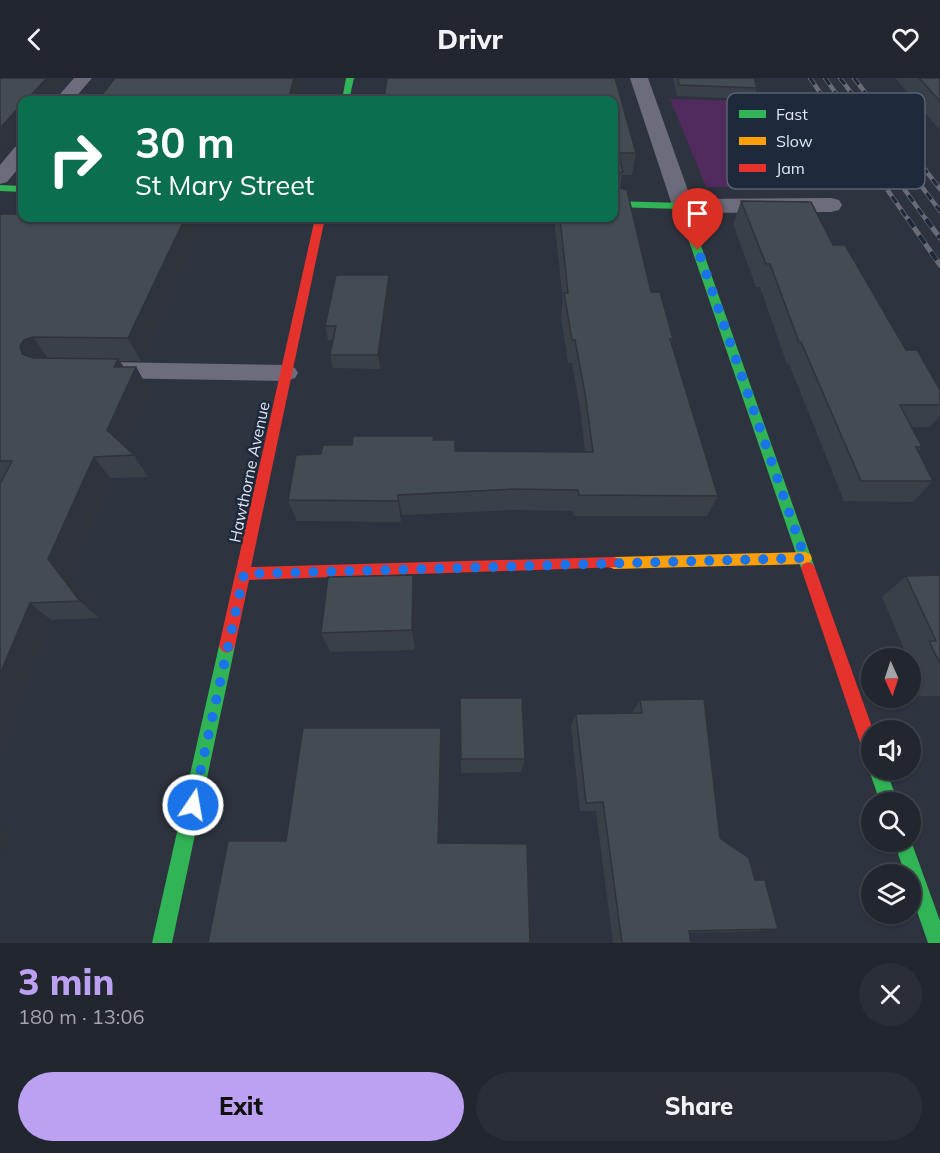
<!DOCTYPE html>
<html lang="en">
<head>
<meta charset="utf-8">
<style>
	:root { --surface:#22272f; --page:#2a2f37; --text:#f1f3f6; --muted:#a2a5aa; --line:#3f444b; --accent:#bca0f2 }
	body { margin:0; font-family:Mulish,sans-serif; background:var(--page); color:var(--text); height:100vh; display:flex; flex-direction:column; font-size:22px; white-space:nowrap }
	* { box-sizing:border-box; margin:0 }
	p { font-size:20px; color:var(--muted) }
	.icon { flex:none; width:33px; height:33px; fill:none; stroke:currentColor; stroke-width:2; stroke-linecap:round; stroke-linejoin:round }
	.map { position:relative; height:865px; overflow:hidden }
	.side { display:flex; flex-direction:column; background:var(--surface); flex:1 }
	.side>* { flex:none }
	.banner { position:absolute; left:18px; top:18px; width:600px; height:126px; border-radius:12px; box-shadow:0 2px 4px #0004,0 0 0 2px var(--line); background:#0b6e4f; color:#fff; overflow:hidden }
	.needle { width:39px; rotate:177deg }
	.buttons { position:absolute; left:861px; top:570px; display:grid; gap:12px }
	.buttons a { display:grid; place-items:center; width:60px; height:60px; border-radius:50%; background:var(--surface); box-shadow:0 2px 4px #0004,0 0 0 2px var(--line); font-size:30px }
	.pin { position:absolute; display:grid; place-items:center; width:51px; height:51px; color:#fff; margin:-62px -26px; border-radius:50% 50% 50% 0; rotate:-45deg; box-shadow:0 0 6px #0007 }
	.pin .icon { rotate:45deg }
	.me { position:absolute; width:66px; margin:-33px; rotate:12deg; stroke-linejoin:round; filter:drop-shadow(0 0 4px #0008) }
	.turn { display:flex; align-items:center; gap:21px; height:126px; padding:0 18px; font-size:27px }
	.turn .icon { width:78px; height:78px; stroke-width:2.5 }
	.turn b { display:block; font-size:42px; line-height:51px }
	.round { display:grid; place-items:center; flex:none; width:63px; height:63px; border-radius:32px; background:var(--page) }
	.overview { display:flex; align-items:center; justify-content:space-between; height:102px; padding:0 18px }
	h1 { font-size:36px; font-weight:800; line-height:45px; color:var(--accent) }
	.cta { display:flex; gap:12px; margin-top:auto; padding:12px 18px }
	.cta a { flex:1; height:69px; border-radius:36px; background:var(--accent); color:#111; font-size:24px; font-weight:800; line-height:69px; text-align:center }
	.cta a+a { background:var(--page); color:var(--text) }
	header { display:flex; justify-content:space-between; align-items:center; height:78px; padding:0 18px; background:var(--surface); font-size:27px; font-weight:800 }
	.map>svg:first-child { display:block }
	.green { fill:#512a5e }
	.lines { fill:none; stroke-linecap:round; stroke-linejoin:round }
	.lane { fill:#6d6c7c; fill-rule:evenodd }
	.street { fill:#6d6c7c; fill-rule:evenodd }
	.fast { fill:#30b455; fill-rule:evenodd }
	.slow { fill:#ff9f0a; fill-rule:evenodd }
	.jam { fill:#e5322d; fill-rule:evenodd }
	.rail-far1-casing { stroke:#696b76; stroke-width:4.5 }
	.rail-casing { stroke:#696b76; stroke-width:5 }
	.rail-far1 { stroke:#1e293b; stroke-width:3; stroke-dasharray:8; stroke-linecap:butt }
	.rail { stroke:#1e293b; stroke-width:4; stroke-dasharray:10; stroke-linecap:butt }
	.wall { fill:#3a4047 }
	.shaded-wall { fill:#2f343a }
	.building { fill:#434b53; stroke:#2f343a; stroke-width:1.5 }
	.route { stroke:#1a73e8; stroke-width:10; stroke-dasharray:0 18 }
	.labels { text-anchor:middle; stroke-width:5; stroke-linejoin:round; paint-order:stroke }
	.street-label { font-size:16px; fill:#dfe6f2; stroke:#1e293b }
	.key { fill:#1e293b; stroke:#586272; stroke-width:1.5 }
	.key-label { font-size:16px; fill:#dfe6f2 }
</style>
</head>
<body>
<header><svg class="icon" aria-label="back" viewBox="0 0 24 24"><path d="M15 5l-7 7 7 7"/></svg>Drivr<svg class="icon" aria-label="heart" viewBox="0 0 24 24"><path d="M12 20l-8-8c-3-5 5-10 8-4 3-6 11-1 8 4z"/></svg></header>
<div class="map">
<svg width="940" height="865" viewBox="0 0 940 865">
	<rect width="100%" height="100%" fill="#2e343f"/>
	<!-- green -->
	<path class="green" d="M670 21 798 24 847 110 706 109Z"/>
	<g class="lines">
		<!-- lane -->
		<path class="lane" d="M104 284 287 287 295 290 298 295 295 300 287 303 104 300 96 297 93 292 96 287Z"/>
		<!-- street -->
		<path class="street" d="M74 0H92L73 22H55Z
			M630 0H648L691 121 831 120 839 122 842 127 839 132 831 134 682 135 674 133Z
			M22 67V86L7 104 0 106V87L15 69Z"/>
		<!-- fast -->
		<path class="fast" d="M346 0H354L349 22H342Z
			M0 107 22 108V114L0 113Z
			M614 123 682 125 687 128 815 490 813 494 808 496 803 494 801 490 678 131 614 129Z
			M227 561 232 563 235 568 172 865H152L219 568 222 563Z
			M872 687V692H886L898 724H880L869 692Z
			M910 760 940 843V865H928L910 813V796H905L894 764H910Z"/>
		<!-- slow -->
		<path class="slow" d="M805 474 810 476 812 480 810 484 805 486 614 491 609 489 607 485 609 481 614 479Z"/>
		<!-- jam -->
		<path class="jam" d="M315 140H325L251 489 614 479 619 481 621 485 619 489 249 502 235 568 232 573 227 575 222 573 219 568Z
			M808 484 813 486 815 490 873 652H872V681L866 679 863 673 801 490 803 486Z"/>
		<!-- rail-far1 casing -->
		<g class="rail-far1-casing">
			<path id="rail-far1" d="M810 0 909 143
				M825 0 927 143
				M840 0 940 133
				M854 0 940 111"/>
		</g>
		<!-- rail casing -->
		<g class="rail-casing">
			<path id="rail" d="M908 141 940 187
				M926 141 940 160"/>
		</g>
		<!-- rail-far1 -->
		<use href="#rail-far1" class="rail-far1"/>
		<!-- rail -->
		<use href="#rail" class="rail"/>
	</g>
	<!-- wall -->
	<path class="wall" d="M673 0H754L757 10 753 21 677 18Z
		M896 0H940V52L896 1Z
		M614 22 636 75 632 97H622L620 110 651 214 673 261 672 266 718 418 707 438H574L573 433 513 432 402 437 401 444 297 443 288 422 321 376 352 367 434 358V362L455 373 585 374 581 337 572 285H568L561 238 563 223 554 140H614Z
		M741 123 833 167 906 272 940 312V338L930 349H912L922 369 918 374 933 403 913 424 844 423 789 286H787L760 209H756L733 146Z
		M0 136 204 140 141 283H120L124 289H136L149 312 124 368 134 377 148 399 110 400 68 500 99 540 51 542 0 672V406L1 404H0Z
		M391 211 380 291 333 290 330 277 333 262H328L325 248Z
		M940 497V618H918L910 601V580H904L907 578 882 519 906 498Z
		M416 518 415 572 330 574 321 555Z
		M640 622 720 760 755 802 778 851 760 853 689 855 691 865H613L596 733H580L571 648 576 636 632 635Z
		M461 681H525L521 694 461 695Z"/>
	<!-- shaded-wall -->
	<path class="shaded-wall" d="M47 0H67L47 22H26Z
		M294 0H302L298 22H288Z
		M22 26V50L0 75V50Z
		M185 140H204L141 283 128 260Z
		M389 197 391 211 380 291 378 277Z
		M33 259 49 282 40 285 22 276 20 268 24 262Z
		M118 281 130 301 136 289 149 312 121 374 107 352 114 289Z
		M94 379 110 400 68 500 99 540 80 523 48 481Z
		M398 417 402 437 401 444 398 423Z
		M413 497 416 518 415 572 412 552Z
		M30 525 51 542 0 672V596Z
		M441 650 442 661 440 772 438 765Z
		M0 745 9 757 3 775 0 777Z"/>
	<!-- building -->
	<path class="building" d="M0 0H47L26 22H22V26L0 50Z
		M115 0H294L288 22H98Z
		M387 0H615L636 75H618L623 94 617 95 616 109 627 112 651 214H660L673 261H670L718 418 579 417 578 412 515 411 398 417V423L288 422 296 377 321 376 323 367H352L353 358H434L433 362H455V373L593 374 585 315 575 262H572L564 215H568L560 140H614V22H384Z
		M678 0H754L757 10 679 7Z
		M919 0H940V23Z
		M741 123 811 124 833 167H845L906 272H917L940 312V327H900L922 369H916L933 403H861L801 264H799L770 186H766Z
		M0 136H22V140H185L128 260 33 259 24 262 20 268 22 276 33 280 118 281 114 289H136L107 352 134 377 94 379 48 481 80 523 30 525 0 596V406L12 383H0Z
		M336 197H389L378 277H330L336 248H325Z
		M413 497 412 552 321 555 328 499Z
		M940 497V586L929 563H936L906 498Z
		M460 620H522L525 681H461Z
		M704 621 720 760 749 780 755 802H765L778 851 689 853 691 865H622L603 724 586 725 576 636 642 635 640 622Z
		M303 650H441L438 765 527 766 530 865H208L228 763H286Z"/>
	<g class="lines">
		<!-- route -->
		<path class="route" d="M193 727 244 496 805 480 698 172"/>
	</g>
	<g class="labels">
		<!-- street labels -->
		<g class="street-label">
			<text transform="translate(249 394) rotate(-78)" y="6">Hawthorne Avenue</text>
		</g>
	</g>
	<!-- legend -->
	<rect x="727" y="15" width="198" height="96" rx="9" class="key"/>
	<rect x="739" y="32" width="27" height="8" fill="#30b455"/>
	<rect x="739" y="59" width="27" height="8" fill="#ff9f0a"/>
	<rect x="739" y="86" width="27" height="8" fill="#e5322d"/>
	<g class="key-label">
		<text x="776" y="42">Fast</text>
		<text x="776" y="69">Slow</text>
		<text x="776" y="96">Jam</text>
	</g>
</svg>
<div class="buttons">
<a><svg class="needle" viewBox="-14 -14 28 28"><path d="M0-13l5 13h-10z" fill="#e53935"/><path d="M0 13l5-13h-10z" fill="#a2a5aa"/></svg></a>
<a><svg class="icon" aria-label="sound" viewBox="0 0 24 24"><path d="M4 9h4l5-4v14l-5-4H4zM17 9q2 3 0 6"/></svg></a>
<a><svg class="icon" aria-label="search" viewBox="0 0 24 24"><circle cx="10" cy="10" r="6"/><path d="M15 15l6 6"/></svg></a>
<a><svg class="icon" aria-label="layers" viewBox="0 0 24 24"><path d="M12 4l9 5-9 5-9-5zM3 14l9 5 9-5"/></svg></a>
</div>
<div class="pin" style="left:698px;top:172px;background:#d93025"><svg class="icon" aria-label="arrive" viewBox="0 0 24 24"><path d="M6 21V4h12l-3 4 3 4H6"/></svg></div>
<svg class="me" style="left:193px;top:727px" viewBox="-20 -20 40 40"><circle r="17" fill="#1a73e8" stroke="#fff" stroke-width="3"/><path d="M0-11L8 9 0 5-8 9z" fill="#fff"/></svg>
<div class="banner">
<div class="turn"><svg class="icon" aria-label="right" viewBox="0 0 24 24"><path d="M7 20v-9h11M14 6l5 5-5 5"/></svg><div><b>30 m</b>St Mary Street</div></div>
</div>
</div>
<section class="side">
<div class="overview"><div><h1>3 min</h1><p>180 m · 13:06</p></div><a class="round"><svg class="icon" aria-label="close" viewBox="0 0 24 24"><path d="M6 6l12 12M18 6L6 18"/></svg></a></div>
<div class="cta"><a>Exit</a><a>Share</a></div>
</section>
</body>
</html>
